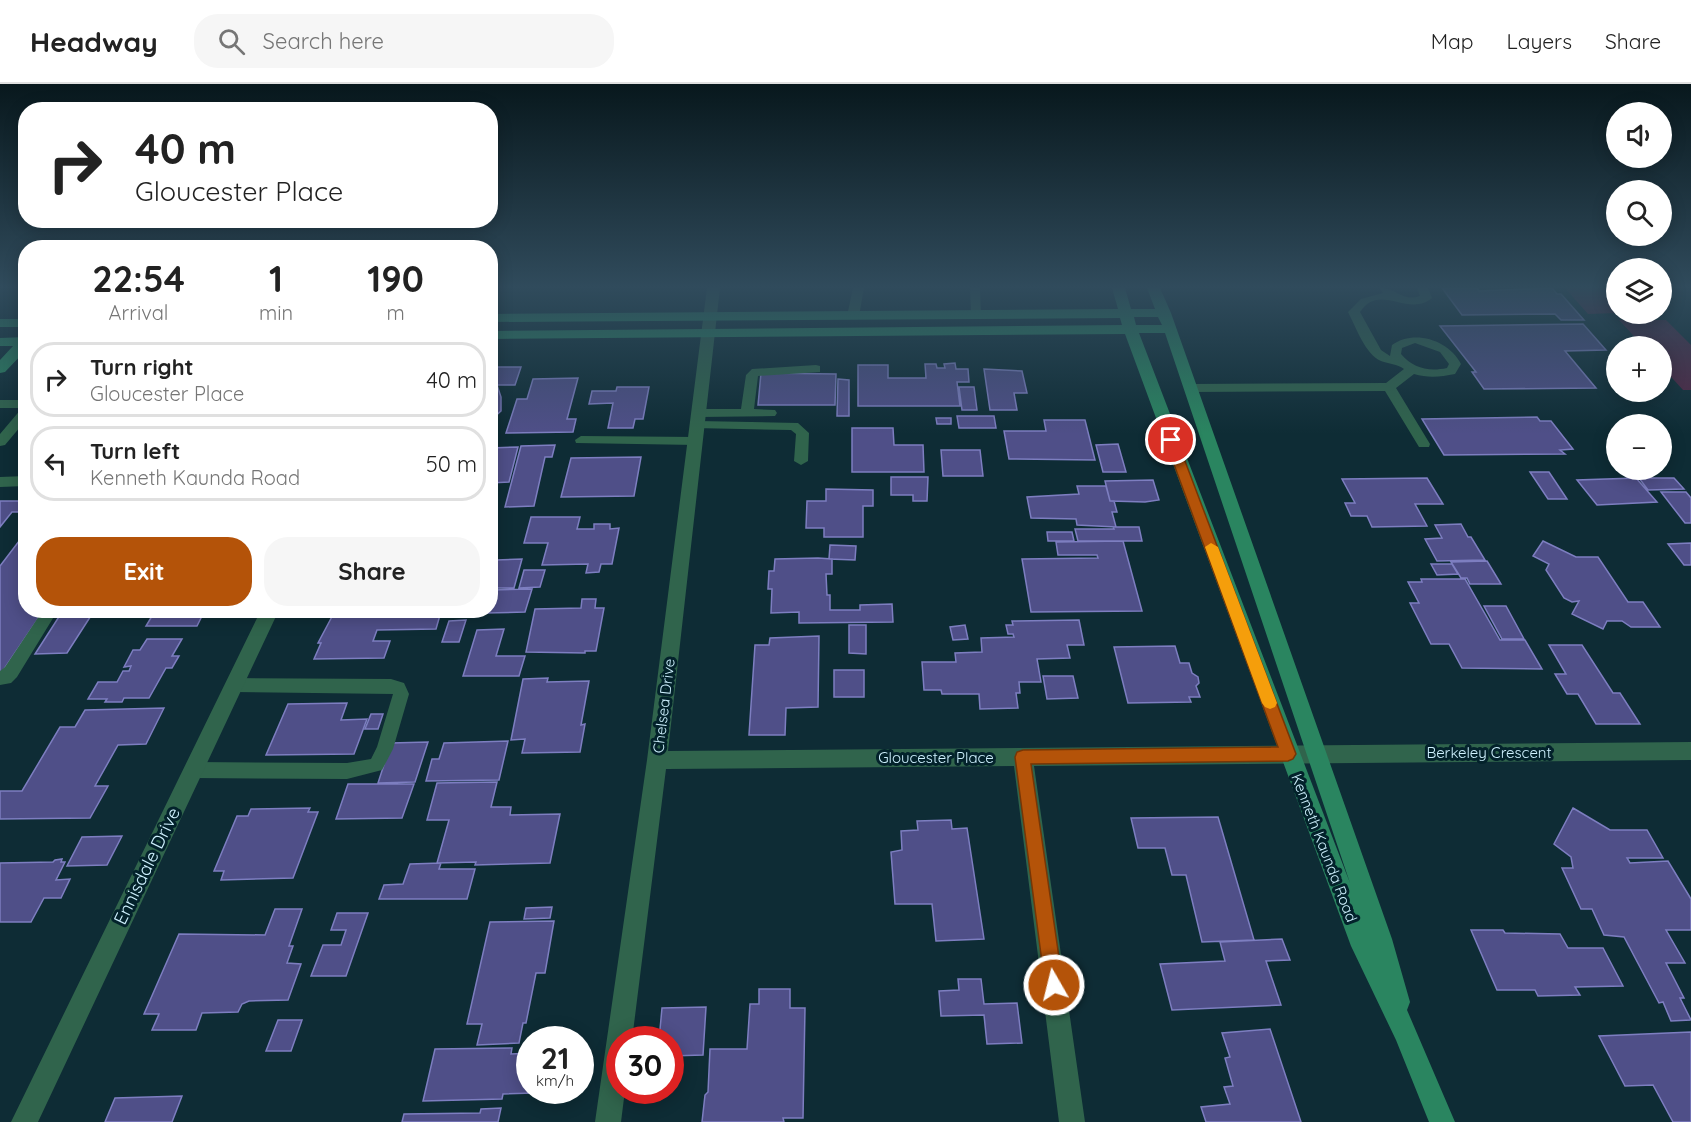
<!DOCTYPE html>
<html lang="en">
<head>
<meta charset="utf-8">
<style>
	:root { --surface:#fff; --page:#f6f6f6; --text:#222; --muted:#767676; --line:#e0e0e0; --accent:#b45309 }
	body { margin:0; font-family:Quicksand,sans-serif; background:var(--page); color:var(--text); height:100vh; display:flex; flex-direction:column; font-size:22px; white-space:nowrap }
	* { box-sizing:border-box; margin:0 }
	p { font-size:20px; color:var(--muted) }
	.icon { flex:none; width:33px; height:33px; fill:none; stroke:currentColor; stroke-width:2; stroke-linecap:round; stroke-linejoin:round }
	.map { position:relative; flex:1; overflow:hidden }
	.sheet { position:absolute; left:18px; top:156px; width:480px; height:378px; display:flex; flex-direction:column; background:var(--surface); border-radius:24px; box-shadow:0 3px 15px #0003 }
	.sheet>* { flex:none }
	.banner { position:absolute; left:18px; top:18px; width:480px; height:126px; border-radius:24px; box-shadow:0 3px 15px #0003; background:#fff; color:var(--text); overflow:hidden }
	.controls { position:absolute; left:1606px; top:18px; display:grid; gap:12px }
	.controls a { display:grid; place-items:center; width:66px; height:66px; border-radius:50%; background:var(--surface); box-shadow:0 3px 15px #0003; font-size:30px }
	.speed { position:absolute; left:516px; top:942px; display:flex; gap:12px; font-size:30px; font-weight:700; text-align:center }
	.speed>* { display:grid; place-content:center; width:78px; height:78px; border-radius:50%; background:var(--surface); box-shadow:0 3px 15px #0003; line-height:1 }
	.speed small { font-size:15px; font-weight:400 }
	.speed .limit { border:9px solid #d22; background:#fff; color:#111 }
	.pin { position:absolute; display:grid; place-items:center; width:51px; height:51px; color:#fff; margin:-26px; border:3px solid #fff; border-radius:50%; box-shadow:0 2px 6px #0007 }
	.me { position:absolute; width:66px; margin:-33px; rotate:352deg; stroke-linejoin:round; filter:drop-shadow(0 0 4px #0008) }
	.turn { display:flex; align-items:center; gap:21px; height:126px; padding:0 18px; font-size:27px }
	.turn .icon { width:78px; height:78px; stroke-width:2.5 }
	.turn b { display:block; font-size:42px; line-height:51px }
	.eta { display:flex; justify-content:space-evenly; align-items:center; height:102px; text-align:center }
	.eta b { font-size:36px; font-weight:700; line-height:42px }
	.action { display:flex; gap:12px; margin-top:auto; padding:12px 18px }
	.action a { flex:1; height:69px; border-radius:24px; background:var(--accent); color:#fff; font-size:24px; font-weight:700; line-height:69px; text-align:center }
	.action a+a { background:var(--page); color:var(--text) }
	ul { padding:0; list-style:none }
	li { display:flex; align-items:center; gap:18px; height:75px; margin:0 12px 9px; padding:0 6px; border:3px solid var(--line); border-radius:24px }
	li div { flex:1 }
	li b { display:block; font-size:22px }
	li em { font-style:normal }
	header { display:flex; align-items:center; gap:36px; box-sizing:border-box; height:84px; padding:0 30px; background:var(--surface); border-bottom:2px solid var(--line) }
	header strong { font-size:28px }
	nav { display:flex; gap:33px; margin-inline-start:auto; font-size:21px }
	.search { width:420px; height:54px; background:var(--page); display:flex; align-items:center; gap:15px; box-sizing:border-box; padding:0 21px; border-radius:24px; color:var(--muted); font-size:22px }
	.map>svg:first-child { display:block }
	.green { fill:#522543 }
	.building { fill:#4f4f88; stroke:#7d7ec0; stroke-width:1.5 }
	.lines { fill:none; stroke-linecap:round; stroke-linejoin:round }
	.lane { fill:#30644c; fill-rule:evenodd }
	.street { fill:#30644c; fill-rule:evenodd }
	.secondary { fill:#2a8560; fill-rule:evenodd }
	.route { fill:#b45309; stroke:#753606; stroke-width:1.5 }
	.slow { fill:#f59e0b }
	.labels { text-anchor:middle; stroke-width:6; stroke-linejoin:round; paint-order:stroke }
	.street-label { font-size:15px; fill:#cff1fe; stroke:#03222b }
	.near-street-label { font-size:18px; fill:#cff1fe; stroke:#03222b }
</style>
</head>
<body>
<header>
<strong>Headway</strong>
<div class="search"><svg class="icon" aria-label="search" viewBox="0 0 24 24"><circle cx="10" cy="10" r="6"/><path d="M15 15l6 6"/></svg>Search here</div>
<nav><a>Map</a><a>Layers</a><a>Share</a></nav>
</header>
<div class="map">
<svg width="1691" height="1038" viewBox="0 0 1691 1038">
	<rect width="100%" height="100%" fill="#0e2c35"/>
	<!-- green -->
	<path class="green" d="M1565 204H1613L1617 208V229L1588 230Z
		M1619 236H1666L1691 261V306H1683L1662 283V262H1643Z"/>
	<!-- building -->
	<path class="building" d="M1442 204H1477L1479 207 1552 204 1557 210H1561L1584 236H1561L1555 230 1462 231Z
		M1583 240 1606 266 1565 267 1596 304 1484 305 1472 288H1476L1440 242Z
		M955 279 956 285H968L969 298H957L960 322H858V281H888V294H926L925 280H936L937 284H945L944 280Z
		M490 283H521L515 301H497L501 313V327L490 337Z
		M984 285 1022 287 1027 309H1014L1017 326H990Z
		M761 289 836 290 835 321H758Z
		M578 294 567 335H576L573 348 506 349 517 315H527L533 295Z
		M838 295 849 296V332H837Z
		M617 303H649L643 335H635L633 344H608L613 319 589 320 592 307H616Z
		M959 303H974L977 326H962Z
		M957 332H994L996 344H959Z
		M1537 333 1540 337H1551L1573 365 1560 366 1565 370 1444 371 1422 335Z
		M936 334H951V340H937Z
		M1044 336H1085L1095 376 1009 375 1004 347H1046Z
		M852 344H893L894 361H923L924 388H852Z
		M1118 360 1126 388H1103L1096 361Z
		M555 361 552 373H545L534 422 505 423 521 362Z
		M518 363 509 398 490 399 493 378H490V364Z
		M941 366H980L983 392H943Z
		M641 373 634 412 561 413 571 374Z
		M1530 388H1549L1567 415H1548Z
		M891 393H928L927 417H913V411H891Z
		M1427 394 1443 420H1415L1427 442 1372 443 1367 432H1351L1345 419H1355L1342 395Z
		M1636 394 1657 418 1597 421 1577 396Z
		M1639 394H1674L1684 405 1648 406Z
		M1153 396 1159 416 1145 418 1110 417 1105 397Z
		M1077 402H1106L1110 417H1114L1117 428H1112L1116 443 1077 441 1076 435 1031 434 1027 413 1079 410Z
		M826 405 873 406V422H863V453H824V444H806L807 417H826Z
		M1661 408H1686L1691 414V439H1685Z
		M0 417H26V428H12L0 443Z
		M531 433H580L577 445H594V440H610V445L619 444 612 480H601L599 488 586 489 588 480 542 481 548 459H524Z
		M1461 440 1468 453H1471L1485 476 1437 477 1425 455 1442 454 1435 441Z
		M1113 443H1139L1142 457H1078L1075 445H1114Z
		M26 448V526H44L0 591V482Z
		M1047 448H1072L1074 457H1048Z
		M1123 457 1142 527 1031 528 1022 475 1098 474 1097 471H1058L1056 458Z
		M1543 457 1576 473H1598L1628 518H1643L1660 543H1631L1622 537H1607L1603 545 1572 530 1579 517 1572 518 1564 514 1546 486 1549 480 1533 472Z
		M1691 459V481H1684L1668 460Z
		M830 461 856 462 855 476 829 475Z
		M818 474 832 475V490H826L827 511H830V526H860V521L892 520 893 538 799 539V528L771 529 772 505H768L769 487H774L775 475Z
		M522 475 514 504H490L496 476Z
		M1487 477 1501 500H1470L1467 494H1461L1451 478Z
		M1431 480H1452L1458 490 1437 491Z
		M524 486H545L540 503 519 504Z
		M1421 495H1465L1500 556H1525L1542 585 1462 584 1449 560H1431L1410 519H1419L1408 498H1422Z
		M532 505 525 528 486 529V526H490L492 506Z
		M582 515H596L595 524H604L596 567H585V569L526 568 535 525 581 524Z
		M1484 522H1506L1524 555H1502Z
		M205 526 197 542H146L155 527Z
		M470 526 469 531H440L436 545 377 546 373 557H390L384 574 314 575 321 559H318L335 527Z
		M94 527 67 569 35 570 62 528Z
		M466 536 459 558H442L449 537Z
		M1079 536 1084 561H1067L1070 574 1037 575 1041 598H1019L1020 609H1016L1018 624 980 625 979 610H942L941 606H924L922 578H956L955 569 982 568 981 554 1014 553 1013 550H1008L1006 541H1013L1012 537Z
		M849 541H866V570L849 569Z
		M965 541 968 555 953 556 950 543Z
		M504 545 496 572H525L519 592H463L477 546Z
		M819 552 818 623 786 624 785 651H749L755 561H769L770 554Z
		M147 555H182L172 572H179L172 584H166L149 614H124L122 618H105L107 615H88L98 598H117L123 587H129L131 582 124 583 133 566H140Z
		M1549 561H1582L1613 609H1620L1640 640H1596L1578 610H1567L1555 590H1566Z
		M1175 562 1180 579H1189L1192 589 1198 593 1199 599 1196 602 1200 613H1189L1191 618 1128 619 1114 563Z
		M834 586H864V613H834Z
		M1043 592H1073L1078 614 1047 615Z
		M548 594 547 598 589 597 581 641 585 640 580 668 522 669 525 655 511 656 523 595Z
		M347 619 341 636 367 635 354 670 266 671 288 620Z
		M164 624 146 660 118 661 95 702H108L90 734 0 735V707H22L60 643H75L85 626Z
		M371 630H383L378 645H365Z
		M508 657 499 696 426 697 432 675H439L444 659Z
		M428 658 415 698 378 699 391 659Z
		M497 698 491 723H511L510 731 560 730 550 779 475 781 476 778 437 779 449 736H427L437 699Z
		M348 700H414L402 734 336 735Z
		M310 724 308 728H318L293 794 221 796 224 787H214L237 732H248L251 725Z
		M1573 724 1610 746H1647L1663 774H1627L1630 779 1668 777 1691 815V846H1666L1685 879H1666L1684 914H1680L1691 936 1671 937 1663 918 1659 919 1624 853 1604 851 1592 825H1581L1562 784H1573L1571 773 1554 760Z
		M1218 733 1254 856 1202 858 1186 791H1172L1165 764H1138L1131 734Z
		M951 736 952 745 967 744 984 855 936 857 932 820H895L891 768 902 766 901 747 918 746 917 737Z
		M122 752 107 781 67 782 82 753Z
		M62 775 61 778H65L56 796 70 795 61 814H44L31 838H0V779L53 778 55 776Z
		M441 779 439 785H475L467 815H379L384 801 403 800 410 780Z
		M552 823 550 834 524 835 526 824Z
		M275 825H302L289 862H293L287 879 301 880 288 916 249 917 242 920 238 928 202 929 196 946H152L159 930H144L179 850 265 851Z
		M337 829H368L346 892H311L323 861H341L346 846H331Z
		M554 837 545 889H536L526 939H523L519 959 477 961 482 940H467L490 838Z
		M1471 846H1503L1505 849 1560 850 1568 864H1603L1623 902 1575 903 1580 911 1538 912 1535 906H1497Z
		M1282 855 1290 876 1266 877 1281 921 1172 926 1160 880 1225 877 1220 858Z
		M958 895H981L984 920 1017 919 1022 959 987 960 984 931 941 932 939 907 959 906Z
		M759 905H790V924H805L803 1034H783L784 1038H702L705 1011 708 1008 710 965H747L750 920H759Z
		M706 923 703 971 670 972V956H659L662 924Z
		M278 936H302L291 967H266Z
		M1270 945 1301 1038H1206L1201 1023 1230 1020 1224 1003 1233 1002 1225 974 1230 973 1222 949Z
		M1691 948V1038H1673L1653 1001 1625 1002 1599 952Z
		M512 964 511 970 530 969V1006L569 1008 503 1010 502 1015 423 1017 435 965Z
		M182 1012 172 1038H105L115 1014Z
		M501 1024 498 1038H402L404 1030 480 1029 481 1025Z"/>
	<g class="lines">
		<!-- lane -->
		<path class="lane" d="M853 204H864L859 232 853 235 847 232Z
			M970 204H980L981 232H973L971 230Z
			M1380 204C1398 204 1401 218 1420 212L1417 204H1428L1432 214C1408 234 1380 198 1360 228L1381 266 1390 272 1392 261C1414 245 1449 256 1461 280L1455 290C1440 293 1428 294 1414 290L1396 304 1430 360 1429 363H1419L1385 307 1191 308 1185 304 1191 300 1386 299 1404 285C1397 280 1389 280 1381 277 1365 270 1356 243 1348 228L1361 215 1383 209ZM1415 259 1440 268 1449 280 1447 284C1428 288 1413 284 1401 270L1402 264Z
			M816 281 820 282V288L758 292 754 325 775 326 777 329 775 332 699 333 693 329 699 325H741L746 291 752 285Z
			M0 316H26V336L5 361 0 362V350L22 324H0Z
			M698 337 798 339 809 349 808 377 801 381 794 377 796 350 791 346 694 344 692 341 694 338Z
			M581 352 696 353 702 357 696 361 576 359 575 356Z
			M26 392V402L0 403V393Z
			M43 526H58L17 593 11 599 0 601V587L5 583Z
			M234 594 391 595 404 599 409 610 393 665 382 686 347 695 194 694 188 691 185 686 188 681 194 678 347 679 371 675 377 663 393 610 234 608 228 606 226 601 228 596Z"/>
		<!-- street -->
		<path class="street" d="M707 204H720L668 667 1691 658V676L1034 682 1085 1038H1059L1014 682 666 685 632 956H620V1006H625L621 1038H595L647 676Z
			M261 526H279L38 1038H11Z"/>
		<!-- secondary -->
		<path class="secondary" d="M1112 204H1125L1131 225H1155L1147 204H1160L1171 229 1392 855 1410 918 1407 926 1455 1038H1429L1396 956 1351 862 1125 250 490 255V247L1122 241 1120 234 490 238V230L1118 225ZM1134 233H1158L1162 241H1136ZM1139 249H1165L1350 799Z
			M0 235H26V243H0Z
			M26 253V266L5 288 0 289V276L13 262H0V254Z"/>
	</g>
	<!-- sky -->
	<linearGradient id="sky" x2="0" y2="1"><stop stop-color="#08181d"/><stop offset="0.58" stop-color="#304b5c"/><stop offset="1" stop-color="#304b5c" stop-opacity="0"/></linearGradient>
	<rect width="1691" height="350" fill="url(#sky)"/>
	<!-- route -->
	<path class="route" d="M1171 352 1177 356 1296 670 1293 675 1288 677 1031 680 1063 901 1060 908 1054 910 1047 908 1045 901 1015 673 1017 668 1023 666 1278 663 1165 356Z"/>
	<!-- slow -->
	<path class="slow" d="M1211 459 1218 463 1277 619 1275 623 1270 625 1265 623 1262 619 1205 463Z"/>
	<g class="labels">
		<!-- street labels -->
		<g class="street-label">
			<text transform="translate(664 622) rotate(-83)" y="5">Chelsea Drive</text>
			<text x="1489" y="674">Berkeley Crescent</text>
			<text x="936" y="679">Gloucester Place</text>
			<text transform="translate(1324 764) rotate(69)" y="5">Kenneth Kaunda Road</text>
		</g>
		<!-- near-street labels -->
		<g class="near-street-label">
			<text transform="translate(147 782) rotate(-64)" y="6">Ennisdale Drive</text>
		</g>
	</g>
</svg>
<div class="controls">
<a><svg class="icon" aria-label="sound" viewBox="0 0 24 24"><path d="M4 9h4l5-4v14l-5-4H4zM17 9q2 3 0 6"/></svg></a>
<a><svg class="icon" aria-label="search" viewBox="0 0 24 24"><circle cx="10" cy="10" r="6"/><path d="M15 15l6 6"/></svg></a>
<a><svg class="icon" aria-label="layers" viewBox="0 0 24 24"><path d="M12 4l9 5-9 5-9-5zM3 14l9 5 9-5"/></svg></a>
<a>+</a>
<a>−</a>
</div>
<div class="speed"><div>21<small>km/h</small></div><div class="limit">30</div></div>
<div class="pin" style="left:1171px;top:356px;background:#d93025"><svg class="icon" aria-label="arrive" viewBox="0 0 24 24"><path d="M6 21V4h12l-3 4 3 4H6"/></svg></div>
<svg class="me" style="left:1054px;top:901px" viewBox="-20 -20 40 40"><circle r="17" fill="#b45309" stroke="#fff" stroke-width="3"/><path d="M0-11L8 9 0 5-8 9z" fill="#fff"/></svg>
<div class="banner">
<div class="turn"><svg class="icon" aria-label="right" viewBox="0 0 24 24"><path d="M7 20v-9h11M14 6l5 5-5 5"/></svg><div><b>40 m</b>Gloucester Place</div></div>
</div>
<section class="sheet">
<div class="eta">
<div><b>22:54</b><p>Arrival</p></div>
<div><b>1</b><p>min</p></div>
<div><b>190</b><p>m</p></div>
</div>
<ul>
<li><svg class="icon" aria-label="right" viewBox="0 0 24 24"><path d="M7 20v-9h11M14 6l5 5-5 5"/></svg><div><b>Turn right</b><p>Gloucester Place</p></div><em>40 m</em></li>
<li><svg class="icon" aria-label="left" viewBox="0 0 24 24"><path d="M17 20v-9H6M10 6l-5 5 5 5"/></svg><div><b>Turn left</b><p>Kenneth Kaunda Road</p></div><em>50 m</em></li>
</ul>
<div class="action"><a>Exit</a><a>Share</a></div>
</section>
</div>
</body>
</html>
